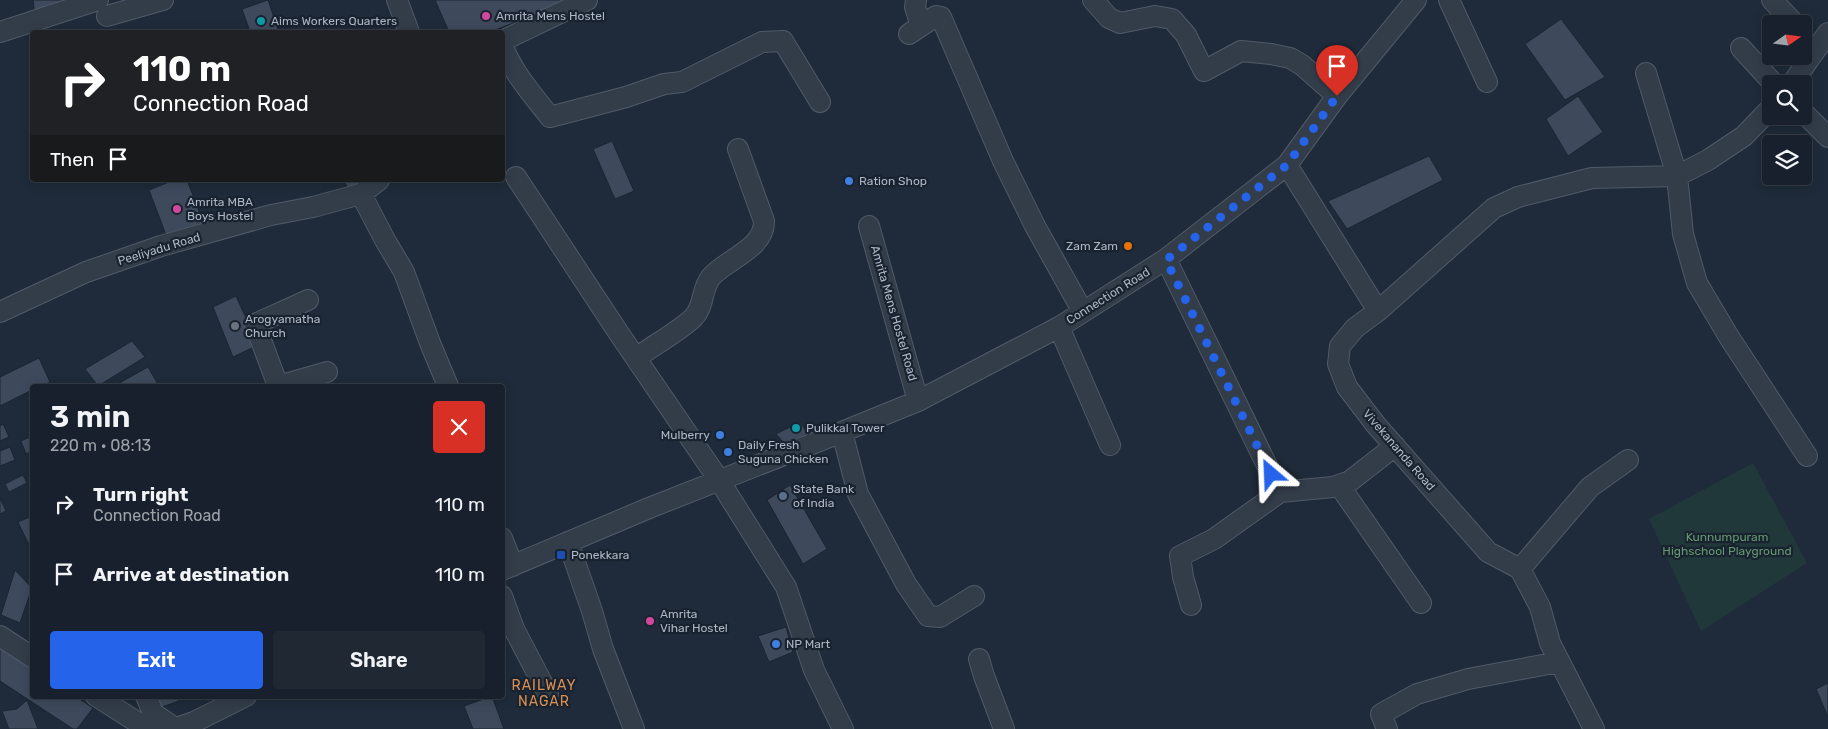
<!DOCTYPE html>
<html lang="en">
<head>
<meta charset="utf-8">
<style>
	:root { --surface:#17202c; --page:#202834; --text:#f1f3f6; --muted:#9ea3a9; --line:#363e48; --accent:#2563eb }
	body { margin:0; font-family:Rubik,sans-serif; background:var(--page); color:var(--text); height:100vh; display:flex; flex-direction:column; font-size:19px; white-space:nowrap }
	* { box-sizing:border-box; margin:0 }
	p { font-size:16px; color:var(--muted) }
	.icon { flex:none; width:28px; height:28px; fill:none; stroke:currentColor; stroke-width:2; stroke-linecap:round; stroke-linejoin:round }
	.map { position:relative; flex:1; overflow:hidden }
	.drawer { position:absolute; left:30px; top:384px; width:475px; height:315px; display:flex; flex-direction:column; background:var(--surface); border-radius:5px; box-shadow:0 2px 12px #0003,0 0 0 1px var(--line) }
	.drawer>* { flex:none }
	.guide { position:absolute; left:30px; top:30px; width:475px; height:152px; border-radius:5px; box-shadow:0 2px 12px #0003,0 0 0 1px var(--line); background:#202124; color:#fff; overflow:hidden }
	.needle { width:32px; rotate:76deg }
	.tools { position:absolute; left:1762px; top:15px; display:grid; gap:10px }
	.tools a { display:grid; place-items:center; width:50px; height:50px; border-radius:5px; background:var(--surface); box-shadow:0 2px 12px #0003,0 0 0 1px var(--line); font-size:25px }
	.pin { position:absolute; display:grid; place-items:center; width:42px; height:42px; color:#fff; margin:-51px -21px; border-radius:50% 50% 50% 0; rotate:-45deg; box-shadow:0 0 5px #0007 }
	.pin .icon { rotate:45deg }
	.me { position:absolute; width:55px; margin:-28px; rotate:334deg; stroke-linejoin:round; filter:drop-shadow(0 0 4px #0008) }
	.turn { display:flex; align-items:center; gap:18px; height:105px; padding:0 20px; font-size:22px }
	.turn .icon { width:65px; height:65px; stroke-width:2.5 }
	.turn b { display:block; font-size:35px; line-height:42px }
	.then { display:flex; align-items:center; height:48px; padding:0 20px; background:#0003; gap:10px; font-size:19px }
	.round { display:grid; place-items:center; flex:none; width:52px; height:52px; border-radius:5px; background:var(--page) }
	.head { display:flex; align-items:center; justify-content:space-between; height:85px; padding:0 20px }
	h1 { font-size:30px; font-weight:600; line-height:38px }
	.action { display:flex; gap:10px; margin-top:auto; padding:10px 20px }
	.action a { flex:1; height:58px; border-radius:5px; background:var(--accent); color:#fff; font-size:20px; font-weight:600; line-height:58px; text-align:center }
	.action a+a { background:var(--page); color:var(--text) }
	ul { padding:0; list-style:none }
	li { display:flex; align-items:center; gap:15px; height:70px; padding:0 20px }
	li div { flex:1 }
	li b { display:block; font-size:19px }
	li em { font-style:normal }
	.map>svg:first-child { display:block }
	.green { fill:#21383b }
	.building { fill:#3e4a5c; stroke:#1b2431 }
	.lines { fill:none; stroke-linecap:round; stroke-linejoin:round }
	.minor-casing { stroke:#515a68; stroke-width:22 }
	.minor { stroke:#333d4a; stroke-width:20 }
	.route { stroke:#2563eb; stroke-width:9; stroke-dasharray:0 16.2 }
	.hotel-dot { fill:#d1479c; stroke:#19222f; stroke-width:2 }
	.culture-dot { fill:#0f9aa8; stroke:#19222f; stroke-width:2 }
	.shop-dot { fill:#3f7fe0; stroke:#19222f; stroke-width:2 }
	.food-dot { fill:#e8710a; stroke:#19222f; stroke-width:2 }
	.worship-dot { fill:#6b7280; stroke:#19222f; stroke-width:2 }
	.service-dot { fill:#5c6f8a; stroke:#19222f; stroke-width:2 }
	.transit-dot { fill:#1a4fb4; stroke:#19222f; stroke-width:2 }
	.labels { text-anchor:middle; stroke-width:4.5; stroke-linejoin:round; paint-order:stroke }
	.poi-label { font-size:12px; fill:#aeb7c7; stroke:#19222f; text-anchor:start }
	.street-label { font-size:12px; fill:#aeb7c7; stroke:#19222f }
	.park-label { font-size:12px; fill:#649970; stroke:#19222f }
	.neighbourhood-label { font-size:14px; letter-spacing:1px; fill:#da9055; stroke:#19222f }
</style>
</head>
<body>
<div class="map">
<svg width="1828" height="729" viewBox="0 0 1828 729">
	<rect width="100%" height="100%" fill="#1f2b3a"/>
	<!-- green -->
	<path class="green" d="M1753 463 1807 563 1701 631 1649 519Z"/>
	<!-- building -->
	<path class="building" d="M33 0H75L35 17Z
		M268 0 279 32H250L242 9Z
		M435 0H572L490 32H449Z
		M1561 19 1605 77 1565 100 1525 44Z
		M1578 96 1603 132 1568 156 1546 119Z
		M612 141 634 191 615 199 593 149Z
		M1429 156 1443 180 1347 229 1328 201Z
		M174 180H187L206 229 169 243 149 190Z
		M343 180H368L348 188Z
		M236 296 258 345 233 357 213 307Z
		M132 341 145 357 98 386 85 369Z
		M39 358 50 382 41 386H32V390L0 406V377Z
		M148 367 159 386H114Z
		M800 422 808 434 785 444 776 434Z
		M3 424 9 437 0 441V426Z
		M32 436V451L26 454 21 441Z
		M10 447 15 460 0 466V451Z
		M23 475 27 483 9 492 5 484Z
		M790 485 827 549 803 564 767 500Z
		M0 498 6 511 0 514Z
		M32 516V540L28 543 18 522Z
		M15 570 32 588 20 623 1 615Z
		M786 627 793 652 769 662 758 636Z
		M0 647 32 668V696H75L93 708 77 729H73L0 681Z
		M1828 683V717L1816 689Z
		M155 696H178L179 701 159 708Z
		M492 696 504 729H473L464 706Z
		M27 700 38 729H9L2 711 17 709Z"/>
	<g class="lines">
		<!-- minor casing -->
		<g class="minor-casing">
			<path id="minor" d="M397 0 409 32
				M916 0 915 7 921 26
				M1093 0 1109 18 1120 23 1155 16 1172 19 1186 35 1204 71 1241 51 1271 54 1290 58 1302 65 1337 96
				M1449 0 1487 82
				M1772 0 1795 24
				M107 16 163 0
				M0 32 98 0
				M909 34 936 16 941 17 1003 161 1035 226 1083 312
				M502 41 587 0
				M502 44C512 72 532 94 550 117L626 97 664 84 682 82 762 42 783 41 820 102
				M1741 48 1774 84
				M1809 59 1828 33
				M1646 73 1677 176 1683 234 1697 283 1729 337 1807 456
				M1792 84 1809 59 1804 44
				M1804 113 1828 137
				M1287 165 1378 311 1355 328 1340 346 1338 364 1347 387 1376 425 1488 552 1520 569 1540 607 1550 643 1594 729
				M516 177 618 332 719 480 786 587 814 670 843 729
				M361 194 385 240 404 272 430 343 448 386
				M869 226 918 401
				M1166 259 1280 492
				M1378 311 1494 208 1518 197 1592 178 1677 176 1708 160 1744 136 1771 108
				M0 312 86 272 161 246 271 215 313 207 361 194 379 180
				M1059 327 1110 445
				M636 358C654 345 678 332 693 318 705 306 701 289 711 277 727 259 765 248 764 221L738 149
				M278 386 255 324 308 300
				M278 386 327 372
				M842 432 858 494 906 584 928 616 940 617 974 596
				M1339 485 1421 603
				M502 538 513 566
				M568 542 592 611 603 649 634 729
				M1520 569 1590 487 1628 460
				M502 570 649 508 822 440 918 401 1059 327 1083 312 1166 259 1287 165 1337 96 1416 0
				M502 596 514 629 548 694
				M1191 605 1183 577 1180 556 1214 539 1280 492 1333 487 1350 481 1395 446
				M0 636 32 657
				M979 659 984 676 1004 729
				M96 696 148 729
				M146 696 153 713 175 728
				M174 729 194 722 246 696
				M1387 729 1381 714 1417 694 1468 679 1559 662"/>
		</g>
		<!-- minor -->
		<use href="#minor" class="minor"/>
	</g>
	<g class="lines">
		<!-- route -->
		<path class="route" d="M1271 474 1166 260 1287 165 1337 96"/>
	</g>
	<!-- markers -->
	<g class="hotel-dot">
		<circle cx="486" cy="16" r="5"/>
		<circle cx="177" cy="209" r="5"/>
		<circle cx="650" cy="621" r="5"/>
	</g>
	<g class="culture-dot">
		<circle cx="261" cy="21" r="5"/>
		<circle cx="796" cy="428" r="5"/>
	</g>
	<g class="shop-dot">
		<circle cx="849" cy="181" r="5"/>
		<circle cx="720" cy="435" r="5"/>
		<circle cx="728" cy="452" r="5"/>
		<circle cx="776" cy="644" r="5"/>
	</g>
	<circle class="food-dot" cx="1128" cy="246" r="5"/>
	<circle class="worship-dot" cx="235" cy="326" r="5"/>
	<circle class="service-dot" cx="783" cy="496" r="5"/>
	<rect class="transit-dot" x="556" y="550" width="10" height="10" rx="2.5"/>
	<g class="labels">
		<!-- poi labels -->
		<g class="poi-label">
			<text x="496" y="20">Amrita Mens Hostel</text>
			<text x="271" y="25">Aims Workers Quarters</text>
			<text x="859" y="185">Ration Shop</text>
			<text x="187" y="206">Amrita MBA<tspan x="187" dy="14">Boys Hostel</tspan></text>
			<text x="1118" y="250" text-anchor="end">Zam Zam</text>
			<text x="245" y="323">Arogyamatha<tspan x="245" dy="14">Church</tspan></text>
			<text x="806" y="432">Pulikkal Tower</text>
			<text x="710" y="439" text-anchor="end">Mulberry</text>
			<text x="738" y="449">Daily Fresh<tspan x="738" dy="14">Suguna Chicken</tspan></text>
			<text x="793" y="493">State Bank<tspan x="793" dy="14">of India</tspan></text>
			<text x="571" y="559">Ponekkara</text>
			<text x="660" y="618">Amrita<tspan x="660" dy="14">Vihar Hostel</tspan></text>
			<text x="786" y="648">NP Mart</text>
		</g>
		<!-- street labels -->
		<g class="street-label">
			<text transform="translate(159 249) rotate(-17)" y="4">Peeliyadu Road</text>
			<text transform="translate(1108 296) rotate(-32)" y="4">Connection Road</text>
			<text transform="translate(894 313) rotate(74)" y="4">Amrita Mens Hostel Road</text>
			<text transform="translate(1399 450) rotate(49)" y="4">Vivekananda Road</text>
		</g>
		<!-- park labels -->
		<g class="park-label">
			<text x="1727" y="541">Kunnumpuram<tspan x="1727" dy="14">Highschool Playground</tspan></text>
		</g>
		<!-- neighbourhood labels -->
		<g class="neighbourhood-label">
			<text x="544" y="690">RAILWAY<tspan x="544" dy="16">NAGAR</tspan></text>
		</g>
	</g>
</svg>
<div class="tools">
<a><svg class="needle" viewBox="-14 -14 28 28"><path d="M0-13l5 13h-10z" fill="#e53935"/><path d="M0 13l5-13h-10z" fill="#9ea3a9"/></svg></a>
<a><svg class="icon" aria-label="search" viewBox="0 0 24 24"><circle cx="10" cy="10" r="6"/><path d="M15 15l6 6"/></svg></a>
<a><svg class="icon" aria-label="layers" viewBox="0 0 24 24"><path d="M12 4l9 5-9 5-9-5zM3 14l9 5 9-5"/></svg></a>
</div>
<div class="pin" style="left:1337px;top:96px;background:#d93025"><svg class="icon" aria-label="arrive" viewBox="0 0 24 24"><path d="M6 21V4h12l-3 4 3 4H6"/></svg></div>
<svg class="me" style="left:1271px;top:474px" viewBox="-20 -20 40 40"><path d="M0-17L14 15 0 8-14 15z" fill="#2563eb" stroke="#fff" stroke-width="4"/></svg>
<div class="guide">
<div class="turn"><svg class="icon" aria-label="right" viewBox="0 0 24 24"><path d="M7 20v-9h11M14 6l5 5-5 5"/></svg><div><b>110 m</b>Connection Road</div></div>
<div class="then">Then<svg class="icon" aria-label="arrive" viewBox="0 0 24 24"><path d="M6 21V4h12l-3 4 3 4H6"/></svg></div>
</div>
<section class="drawer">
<div class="head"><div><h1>3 min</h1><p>220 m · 08:13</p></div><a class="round" style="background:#d93025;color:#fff"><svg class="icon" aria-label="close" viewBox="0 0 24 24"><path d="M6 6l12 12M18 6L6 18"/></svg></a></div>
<ul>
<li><svg class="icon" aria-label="right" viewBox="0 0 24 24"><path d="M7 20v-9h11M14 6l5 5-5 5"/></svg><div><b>Turn right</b><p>Connection Road</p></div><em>110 m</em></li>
<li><svg class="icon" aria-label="arrive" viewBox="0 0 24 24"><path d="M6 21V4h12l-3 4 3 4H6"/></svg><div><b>Arrive at destination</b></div><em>110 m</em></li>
</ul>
<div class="action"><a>Exit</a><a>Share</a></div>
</section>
</div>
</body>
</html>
